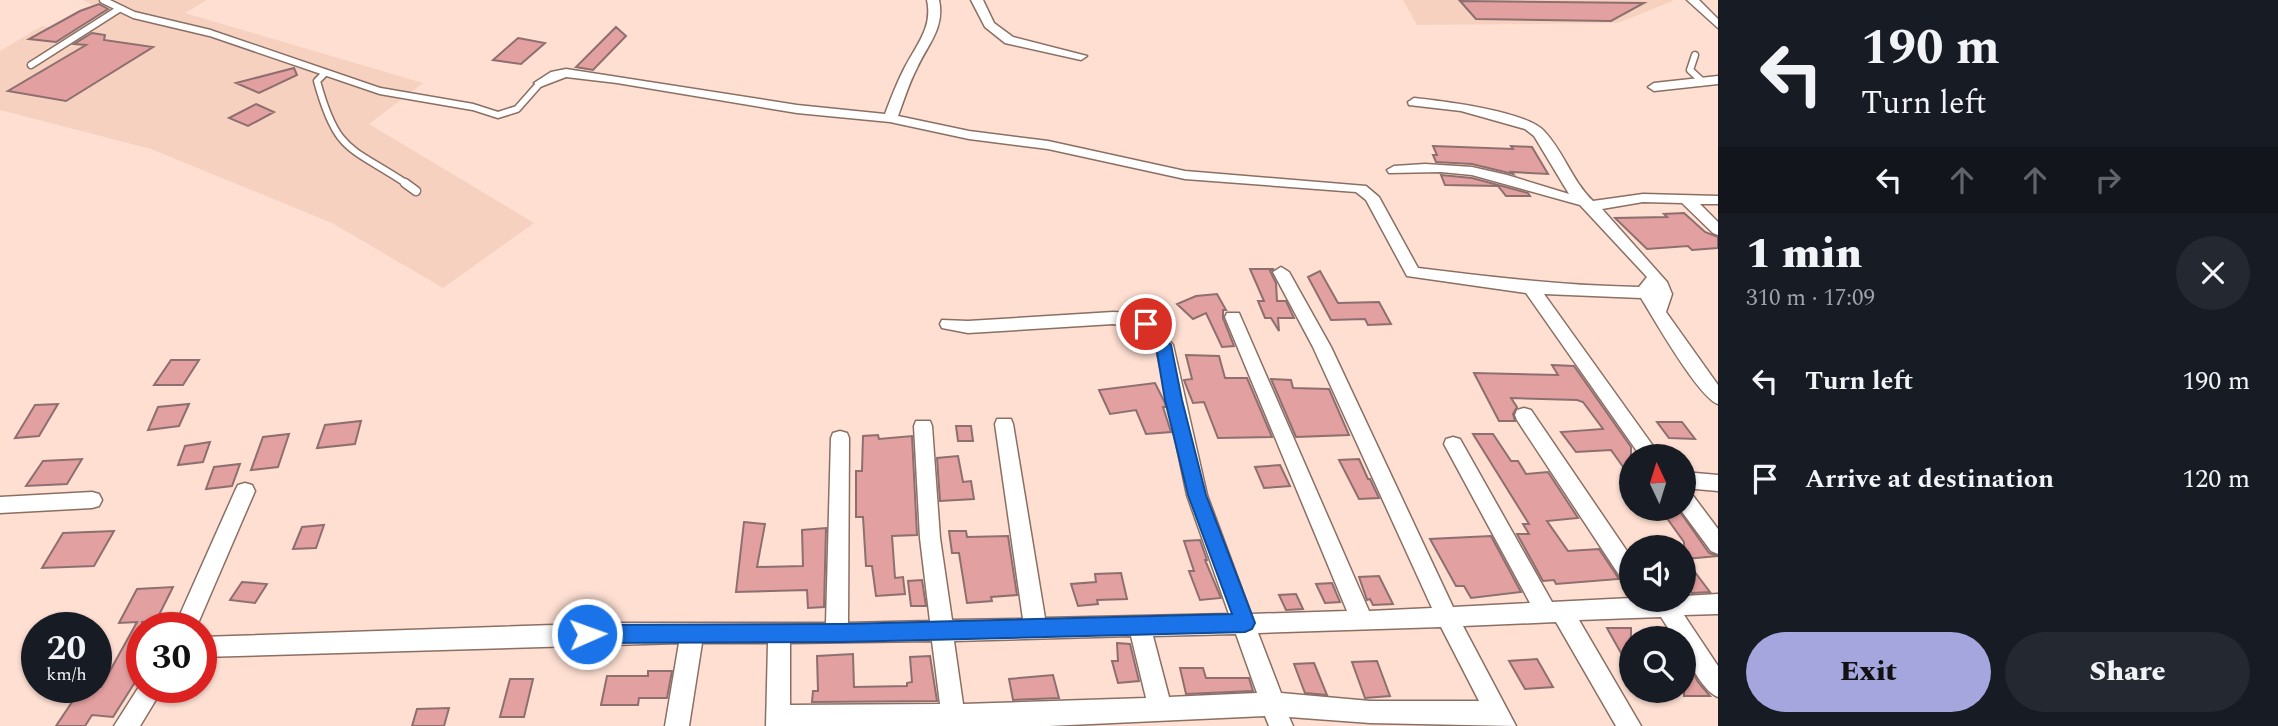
<!DOCTYPE html>
<html lang="en">
<head>
<meta charset="utf-8">
<style>
	:root { --surface:#171b24; --page:#242831; --text:#f1f3f6; --muted:#9ea1a6; --accent:#a4a6dd }
	body { margin:0; font-family:Spectral,serif; background:var(--page); color:var(--text); height:100vh; display:flex; flex-direction:column; font-size:26px; white-space:nowrap }
	* { box-sizing:border-box; margin:0 }
	p { font-size:23px; color:var(--muted) }
	.icon { flex:none; width:38px; height:38px; fill:none; stroke:currentColor; stroke-width:2; stroke-linecap:round; stroke-linejoin:round }
	.map { position:relative; flex:1; overflow:hidden }
	.details { display:flex; flex-direction:column; background:var(--surface); width:560px }
	.details>* { flex:none }
	.hud { background:#171b24; color:var(--text); overflow:hidden }
	.needle { width:46px; rotate:356deg }
	.controls { position:absolute; left:1619px; top:444px; display:grid; gap:14px }
	.controls a { display:grid; place-items:center; width:77px; height:77px; border-radius:50%; background:var(--surface); box-shadow:0 2px 5px #0004; font-size:35px }
	.speed { position:absolute; left:21px; top:612px; display:flex; gap:14px; font-size:35px; font-weight:700; text-align:center }
	.speed>* { display:grid; place-content:center; width:91px; height:91px; border-radius:50%; background:var(--surface); box-shadow:0 2px 5px #0004; line-height:1 }
	.speed small { font-size:18px; font-weight:400 }
	.speed .limit { border:10px solid #d22; background:#fff; color:#111 }
	.pin { position:absolute; display:grid; place-items:center; width:60px; height:60px; color:#fff; margin:-30px; border:4px solid #fff; border-radius:50%; box-shadow:0 2px 7px #0007 }
	.me { position:absolute; width:77px; margin:-38px; rotate:88deg; stroke-linejoin:round; filter:drop-shadow(0 0 5px #0008) }
	.turn { display:flex; align-items:center; gap:24px; height:147px; padding:0 28px; font-size:32px }
	.turn .icon { width:91px; height:91px; stroke-width:2.5 }
	.turn b { display:block; font-size:49px; line-height:60px }
	.lanes { display:flex; align-items:center; height:66px; padding:0 28px; background:#0003; justify-content:center; gap:35px; direction:ltr }
	.lanes .off { opacity:.35 }
	.round { display:grid; place-items:center; flex:none; width:74px; height:74px; border-radius:37px; background:var(--page) }
	.overview { display:flex; align-items:center; justify-content:space-between; height:119px; padding:0 28px }
	h1 { font-size:42px; font-weight:800; line-height:52px }
	.primary-button { display:flex; gap:14px; margin-top:auto; padding:14px 28px }
	.primary-button a { flex:1; height:80px; border-radius:42px; background:var(--accent); color:#111; font-size:28px; font-weight:800; line-height:80px; text-align:center }
	.primary-button a+a { background:var(--page); color:var(--text) }
	ul { padding:0; list-style:none }
	li { display:flex; align-items:center; gap:21px; height:98px; padding:0 28px }
	li div { flex:1 }
	li b { display:block; font-size:26px }
	li em { font-style:normal }
	main { display:flex; flex:1; min-height:0 }
	.map>svg:first-child { display:block }
	.built { fill:#f7d1c0 }
	.building { fill:#e3a0a0; stroke:#8d6f6f; stroke-width:2 }
	.lines { fill:none; stroke-linecap:round; stroke-linejoin:round }
	.service-far1-casing { stroke:#8a6f63; stroke-width:9 }
	.service-casing { stroke:#8a6f63; stroke-width:11 }
	.minor-casing { stroke:#8a6f63; stroke-width:3 }
	.service-far1 { stroke:#fff; stroke-width:6 }
	.service { stroke:#fff; stroke-width:8 }
	.minor { fill:#fff; fill-rule:evenodd }
	.route { fill:#1a73e8; stroke:#114b97; stroke-width:2 }
</style>
</head>
<body>
<main>
<div class="map">
<svg width="1718" height="726" viewBox="0 0 1718 726">
	<rect width="100%" height="100%" fill="#fedfd2"/>
	<!-- built -->
	<path class="built" d="M83 0H207L185 13 423 83 369 124 534 223 443 288 332 223 151 149 0 110V51L42 26 77 31 108 14Z
		M1403 0H1673V1L1618 23 1417 25Z"/>
	<!-- building -->
	<path class="building" d="M1460 1 1644 3 1611 21 1476 19Z
		M99 4 108 9 56 42 29 39 80 11Z
		M616 27 626 36 593 70 576 67Z
		M92 33 105 35 104 40 153 47 66 101 8 91 86 45 74 44Z
		M518 38 545 43 521 64 493 60Z
		M294 68 297 75 259 93 236 83Z
		M256 104 274 112 248 126 229 118Z
		M1433 146 1513 149 1511 146 1532 147 1548 174 1511 172 1513 174 1472 164 1436 162 1433 155H1437Z
		M1441 175 1472 178 1528 193 1530 196H1506L1498 186 1445 185Z
		M1684 213 1705 232 1718 237V248L1692 250 1688 246 1647 249 1615 218 1667 217 1664 214Z
		M1250 269H1274L1270 271 1276 283 1277 301H1286L1294 318H1278L1279 331 1271 318H1265L1258 301H1264Z
		M1320 271 1338 303 1379 302 1391 324 1368 325 1365 319 1331 320 1308 277Z
		M1217 294 1226 310H1223V318L1234 346 1222 347 1206 313 1193 319 1177 304 1196 296Z
		M1186 355 1219 356 1225 378H1247L1272 437 1218 438 1204 402 1193 403 1184 380 1192 379Z
		M171 360H199L183 385H154Z
		M1552 365 1574 366 1631 447V478L1611 450 1576 452 1561 432 1603 429 1583 402 1577 400 1511 398 1517 407 1513 414 1515 421H1499L1474 373 1558 375Z
		M1271 379 1291 380 1293 388 1329 389 1349 435 1296 437Z
		M1155 383 1165 403 1166 407H1163L1171 432 1146 434 1136 410 1110 414 1099 390Z
		M58 404 39 436 15 438 35 405Z
		M189 404 179 426 148 430 158 407Z
		M361 421 355 444 317 448 325 425Z
		M1657 422H1682L1695 439 1669 438Z
		M956 426H971L973 441H958Z
		M289 434 278 467 251 470 263 437Z
		M1473 434H1493L1511 461H1518L1526 474 1548 472 1578 518 1547 521 1568 551 1599 549 1619 579 1556 584 1554 580 1543 581 1517 534H1529L1523 524H1529Z
		M878 435 879 439 912 436 917 535 892 536 895 578 903 577 905 594 876 596 872 566H866L863 517H856V471H862L863 436Z
		M210 442 203 462 178 465 185 446Z
		M958 456 963 482 971 481 974 499 940 501 937 458Z
		M82 459 67 484 26 486 43 461Z
		M1359 459 1368 479H1370L1379 498 1359 499 1339 460Z
		M240 464 232 486 206 489 214 467Z
		M1280 465 1290 486 1264 488 1255 467Z
		M1678 509 1709 553 1718 556 1685 559 1710 592 1692 593 1684 581V542L1661 510Z
		M744 522 765 524 757 567 803 566 802 530 826 528 824 607 808 608 807 590 736 592Z
		M324 525 316 548 293 549 302 527Z
		M114 531 94 566 42 568 63 533Z
		M949 531H966L967 537 1008 536 1017 595 991 597 992 601 967 603 959 553H952Z
		M1491 536 1521 592 1471 598 1464 586H1456L1430 539Z
		M1200 540 1207 560H1205L1221 598 1200 600 1189 571H1194L1184 541Z
		M1121 573 1127 599 1097 600 1098 604 1078 606 1071 584 1096 582 1095 574Z
		M1379 576 1393 604 1373 605 1370 599 1367 600 1359 577Z
		M922 580 926 606H911L908 581Z
		M242 582 267 584 255 603 230 600Z
		M1332 583 1340 602 1325 603 1316 584Z
		M173 587 156 621 142 622V679H137L113 717 92 715 85 726H56L72 702H66L76 688 101 687 137 622 119 623 137 589Z
		M1296 594 1303 609 1286 610 1279 595Z
		M1607 628H1631V671Z
		M1117 643 1130 644 1139 681 1118 683 1112 661H1118Z
		M853 654 854 687 907 686V683L912 682 910 657 930 656 937 701 812 702 813 691H818L817 656Z
		M1684 654 1698 682 1710 696H1684Z
		M1537 659 1553 687 1525 689 1509 661Z
		M1377 661 1390 696 1365 698 1352 662Z
		M1314 663 1327 695 1305 693 1294 664Z
		M1180 668H1203L1206 678H1249L1253 691 1186 694Z
		M648 671H672L667 698H639L638 705H601L607 676H648Z
		M1053 675 1059 698 1013 700 1009 679Z
		M510 679H533L524 717H500Z
		M449 708 444 726H412L417 709Z"/>
	<g class="lines">
		<!-- service-far1 casing -->
		<g class="service-far1-casing">
			<path id="service-far1" d="M103 0 134 15 210 33 380 91 473 107 498 115 517 109 540 83
				M1695 55 1690 70 1703 82
				M31 65 119 9
				M325 73 317 81C337 154 350 146 407 184"/>
		</g>
		<!-- service casing -->
		<g class="service-casing">
			<path id="service" d="M405 183 416 191"/>
		</g>
		<!-- minor casing -->
		<g class="minor-casing">
			<path id="minor" d="M927 0H939C945 28 928 44 917 68 909 83 904 100 898 116L969 131 1048 141 1185 171 1366 186 1379 197 1418 268C1492 277 1564 286 1639 287L1647 277 1580 205 1472 175 1441 172 1389 173 1387 170 1394 166 1425 164 1472 167 1507 175 1569 194 1534 136 1525 129 1461 111 1409 105 1408 102 1414 98C1442 101 1526 111 1544 131 1564 152 1572 181 1593 201L1643 194 1718 196V204H1700L1718 222V235L1713 233 1682 203 1643 202 1602 209 1667 282 1672 294 1666 312 1718 385V404C1699 398 1654 319 1641 298L1544 294 1661 457H1641L1526 293 1407 276 1366 200 1356 192 1185 179 1048 149 969 139 890 122 797 113 617 83 566 77 540 87 534 83 551 72 566 69 797 105 885 114C891 98 897 82 905 67 917 44 933 27 927 0Z
				M971 0H983L994 23 1013 37 1087 56 1081 60 1005 43 985 27Z
				M1687 0H1699L1718 19V28Z
				M1718 76V84L1654 91 1648 87 1654 83Z
				M1281 267 1289 272 1331 347 1453 607 1530 603 1444 444 1446 439 1453 437 1460 439 1552 602 1631 598 1684 600V596L1718 594V614L1684 615 1718 666V697C1702 691 1684 656 1684 639H1675L1661 617 1579 620 1641 726H1616L1556 622 1463 626 1516 726 1370 723 1289 717 1293 726H1269L1265 716 1048 726H766L768 643H702L689 726H665L679 643 201 657V637L615 623H826L831 438 833 433 840 431 847 433 849 438 848 623 930 621 920 538 914 426 916 421H930L932 426 940 538 952 620 1023 619 995 424 997 419H1011L1013 424 1045 618 1229 614 1187 495 1156 347 1140 328 1113 324 968 333 942 328 940 324 942 320 968 321 1113 312 1133 313 1152 320 1173 345 1207 495 1251 614 1347 611 1225 317 1227 313H1239L1369 611 1432 608 1313 347 1273 272ZM1441 627 1479 701H1370L1281 693 1258 633ZM1236 634 1257 693 1169 697 1153 636ZM1131 636 1146 698 963 704 954 641ZM932 641 940 704 790 705V643Z
				M1524 408 1531 410 1631 557V583L1623 581 1517 420 1515 415 1517 410Z
				M1684 472 1718 475V491L1684 488Z
				M245 483 252 485 255 491 196 628H174L235 491 238 485Z
				M1684 491 1691 493 1718 529V554L1711 551 1680 509H1684Z
				M92 492 99 494 102 500 99 506 92 508 0 513V497Z
				M142 682V688H163L140 726H114Z"/>
		</g>
		<!-- service-far1 -->
		<use href="#service-far1" class="service-far1"/>
		<!-- service -->
		<use href="#service" class="service"/>
		<!-- minor -->
		<use href="#minor" class="minor"/>
	</g>
	<!-- route -->
	<path class="route" d="M1146 318 1151 320 1171 345 1182 400 1206 495 1255 623 1252 629 1245 632 843 642 587 643 580 641 577 634 580 628 587 625 843 624 1232 614 1188 495 1165 400 1156 346 1138 324Z"/>
</svg>
<div class="controls">
<a><svg class="needle" viewBox="-14 -14 28 28"><path d="M0-13l5 13h-10z" fill="#e53935"/><path d="M0 13l5-13h-10z" fill="#9ea1a6"/></svg></a>
<a><svg class="icon" aria-label="sound" viewBox="0 0 24 24"><path d="M4 9h4l5-4v14l-5-4H4zM17 9q2 3 0 6"/></svg></a>
<a><svg class="icon" aria-label="search" viewBox="0 0 24 24"><circle cx="10" cy="10" r="6"/><path d="M15 15l6 6"/></svg></a>
</div>
<div class="speed"><div>20<small>km/h</small></div><div class="limit">30</div></div>
<div class="pin" style="left:1146px;top:324px;background:#d93025"><svg class="icon" aria-label="arrive" viewBox="0 0 24 24"><path d="M6 21V4h12l-3 4 3 4H6"/></svg></div>
<svg class="me" style="left:587px;top:634px" viewBox="-20 -20 40 40"><circle r="17" fill="#1a73e8" stroke="#fff" stroke-width="3"/><path d="M0-11L8 9 0 5-8 9z" fill="#fff"/></svg>
</div>
<section class="details">
<div class="hud">
<div class="turn"><svg class="icon" aria-label="left" viewBox="0 0 24 24"><path d="M17 20v-9H6M10 6l-5 5 5 5"/></svg><div><b>190 m</b>Turn left</div></div>
<div class="lanes"><svg class="icon" aria-label="left" viewBox="0 0 24 24"><path d="M17 20v-9H6M10 6l-5 5 5 5"/></svg><svg class="icon off" aria-label="ahead" viewBox="0 0 24 24"><path d="M12 20V5M6 11l6-6 6 6"/></svg><svg class="icon off" aria-label="ahead" viewBox="0 0 24 24"><path d="M12 20V5M6 11l6-6 6 6"/></svg><svg class="icon off" aria-label="right" viewBox="0 0 24 24"><path d="M7 20v-9h11M14 6l5 5-5 5"/></svg></div>
</div>
<div class="overview"><div><h1>1 min</h1><p>310 m · 17:09</p></div><a class="round"><svg class="icon" aria-label="close" viewBox="0 0 24 24"><path d="M6 6l12 12M18 6L6 18"/></svg></a></div>
<ul>
<li><svg class="icon" aria-label="left" viewBox="0 0 24 24"><path d="M17 20v-9H6M10 6l-5 5 5 5"/></svg><div><b>Turn left</b></div><em>190 m</em></li>
<li><svg class="icon" aria-label="arrive" viewBox="0 0 24 24"><path d="M6 21V4h12l-3 4 3 4H6"/></svg><div><b>Arrive at destination</b></div><em>120 m</em></li>
</ul>
<div class="primary-button"><a>Exit</a><a>Share</a></div>
</section>
</main>
</body>
</html>
